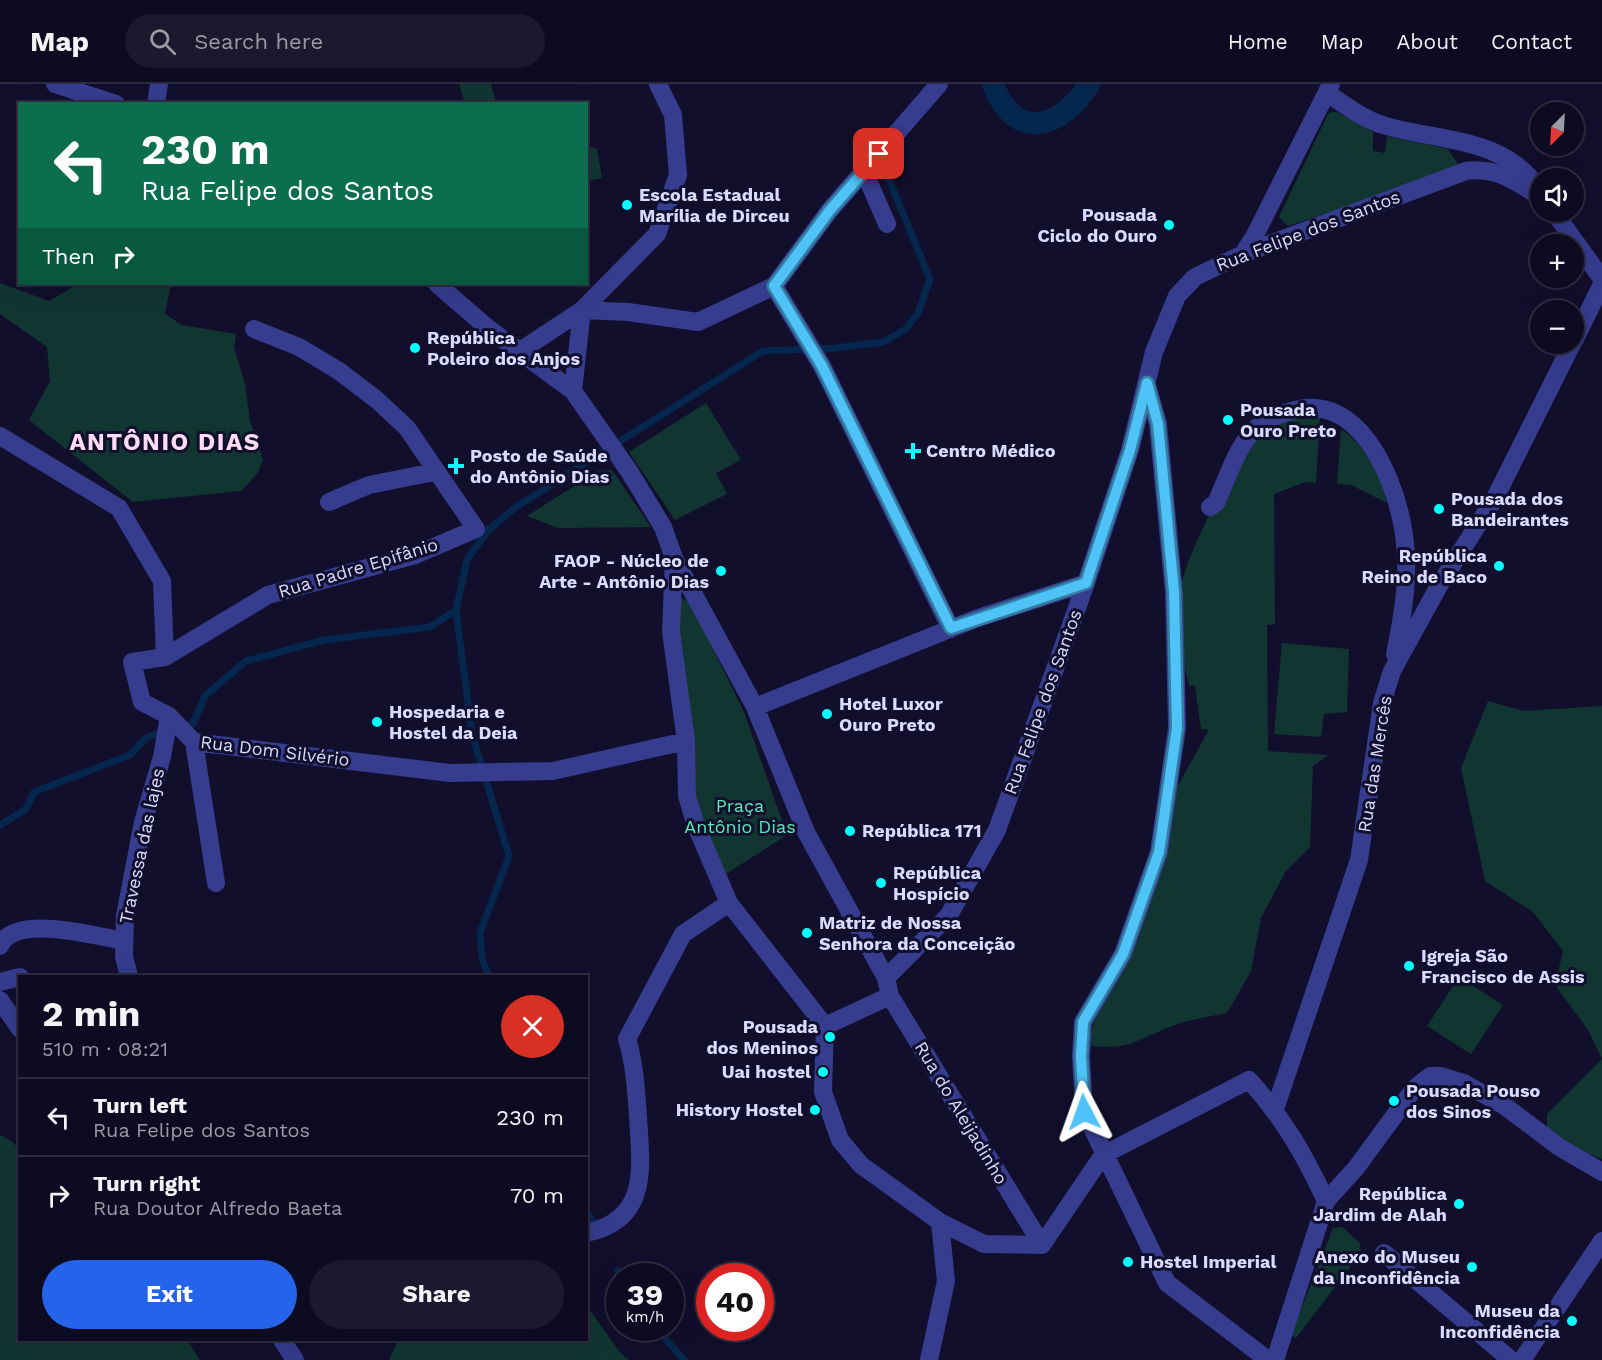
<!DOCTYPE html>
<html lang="en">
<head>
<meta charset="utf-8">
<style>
	:root { --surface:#0d0b21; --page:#1b192e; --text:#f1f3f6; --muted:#9a9ba5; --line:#2d2b3f; --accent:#2563eb }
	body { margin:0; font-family:"Work Sans",sans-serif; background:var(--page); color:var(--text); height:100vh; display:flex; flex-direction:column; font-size:22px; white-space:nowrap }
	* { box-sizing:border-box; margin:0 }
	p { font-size:20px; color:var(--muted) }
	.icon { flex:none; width:33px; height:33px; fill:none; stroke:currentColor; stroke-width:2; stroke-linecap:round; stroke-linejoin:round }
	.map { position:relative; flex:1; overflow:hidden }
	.sheet { position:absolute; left:18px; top:891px; width:570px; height:366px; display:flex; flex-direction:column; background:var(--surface); border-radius:0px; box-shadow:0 6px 24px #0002,0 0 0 2px var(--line) }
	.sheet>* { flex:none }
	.top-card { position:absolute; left:18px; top:18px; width:570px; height:183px; border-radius:0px; box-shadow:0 6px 24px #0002,0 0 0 2px var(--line); background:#0b6e4f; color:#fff; overflow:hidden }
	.needle { width:39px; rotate:204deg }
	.controls { position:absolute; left:1530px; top:18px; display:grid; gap:12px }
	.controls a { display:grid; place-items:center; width:54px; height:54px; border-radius:50%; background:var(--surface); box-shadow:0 6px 24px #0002,0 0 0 2px var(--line); font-size:30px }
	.speed { position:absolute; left:606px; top:1179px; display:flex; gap:12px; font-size:30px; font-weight:700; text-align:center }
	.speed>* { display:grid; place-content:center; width:78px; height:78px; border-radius:50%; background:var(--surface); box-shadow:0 6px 24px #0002,0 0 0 2px var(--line); line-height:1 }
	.speed small { font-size:15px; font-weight:400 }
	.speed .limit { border:9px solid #d22; background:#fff; color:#111 }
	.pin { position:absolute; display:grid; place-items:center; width:51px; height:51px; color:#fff; margin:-26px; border-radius:12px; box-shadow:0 3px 9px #0006 }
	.me { position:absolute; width:66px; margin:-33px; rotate:356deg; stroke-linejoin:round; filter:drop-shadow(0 0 4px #0008) }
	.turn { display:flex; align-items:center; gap:21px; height:126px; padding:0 24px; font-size:27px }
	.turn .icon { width:78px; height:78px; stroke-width:2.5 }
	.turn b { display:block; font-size:42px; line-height:51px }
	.then { display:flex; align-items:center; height:57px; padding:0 24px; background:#0003; gap:12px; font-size:22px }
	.round { display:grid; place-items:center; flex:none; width:63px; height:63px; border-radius:32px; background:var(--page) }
	.overview { display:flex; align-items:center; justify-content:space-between; height:102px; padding:0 24px }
	h1 { font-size:36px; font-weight:700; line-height:45px }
	.cta { display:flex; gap:12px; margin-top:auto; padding:12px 24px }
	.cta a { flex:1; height:69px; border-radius:36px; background:var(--accent); color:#fff; font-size:24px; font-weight:700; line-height:69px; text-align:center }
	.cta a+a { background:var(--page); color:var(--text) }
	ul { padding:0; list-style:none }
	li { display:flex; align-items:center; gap:18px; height:78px; padding:0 24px; border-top:2px solid var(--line) }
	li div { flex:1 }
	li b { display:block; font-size:22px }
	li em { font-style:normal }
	header { display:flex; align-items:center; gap:36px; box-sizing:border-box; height:84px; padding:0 30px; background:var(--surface); border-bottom:2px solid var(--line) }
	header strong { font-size:28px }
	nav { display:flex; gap:33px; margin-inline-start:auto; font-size:21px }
	.search { width:420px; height:54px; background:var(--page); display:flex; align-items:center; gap:15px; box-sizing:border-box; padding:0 21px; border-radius:33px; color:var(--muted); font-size:22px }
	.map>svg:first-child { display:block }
	.green { fill:#113632 }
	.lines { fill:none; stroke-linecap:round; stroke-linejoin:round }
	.stream { stroke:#06274d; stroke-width:7 }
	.canal { stroke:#06274d; stroke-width:22 }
	.minor { stroke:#363c8e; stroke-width:18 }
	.route-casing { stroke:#337fa1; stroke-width:15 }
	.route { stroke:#4fc3f7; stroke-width:10 }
	.poi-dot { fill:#06feff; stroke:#110f2c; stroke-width:2 }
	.labels { text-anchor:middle; stroke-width:6; stroke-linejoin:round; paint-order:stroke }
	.poi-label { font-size:18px; font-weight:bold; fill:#dadaff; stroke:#110f2c; text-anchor:start }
	.street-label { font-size:18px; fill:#dadaff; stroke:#110f2c }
	.park-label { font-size:18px; fill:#5beab8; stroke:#110f2c }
	.district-label { font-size:24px; font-weight:bold; letter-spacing:1.5px; fill:#ffdcf6; stroke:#110f2c }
</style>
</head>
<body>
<header>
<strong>Map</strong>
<div class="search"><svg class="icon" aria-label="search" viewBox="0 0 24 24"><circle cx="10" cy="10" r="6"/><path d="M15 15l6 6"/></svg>Search here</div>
<nav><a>Home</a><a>Map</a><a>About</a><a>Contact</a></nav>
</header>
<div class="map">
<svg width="1602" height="1276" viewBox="0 0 1602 1276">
	<rect width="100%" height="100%" fill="#110f2c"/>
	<!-- green -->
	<path class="green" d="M459 0H491L496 18 455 19 464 16Z
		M1332 28H1337L1373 48V67L1385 69 1387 52 1448 65 1459 82 1403 104 1288 142 1279 133 1328 30Z
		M586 61 597 65 602 94 587 97Z
		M0 199 49 217 78 200H171L165 230 182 241 236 250 234 263 245 300 250 337 263 376 257 390 241 407 133 418 29 336 50 297 47 263 0 230Z
		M706 319 741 376 716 389 727 410 675 436 629 368Z
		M1298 333H1320L1316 399 1305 398 1274 410 1275 540 1267 541 1268 667 1328 671 1313 682 1310 763 1286 787 1261 834 1251 887 1227 929C1207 933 1186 936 1167 944 1129 960 1130 965 1086 962L1168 719 1209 646 1201 645 1195 602H1189C1181 569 1177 532 1182 498 1186 473 1236 373 1254 356 1267 344 1282 338 1298 333Z
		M1341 345C1367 363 1380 389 1387 419L1351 401 1337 400Z
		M612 386 651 443 558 444 527 432 598 387Z
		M681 514 690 518 744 628 787 751 726 790 703 748 687 666 673 570Z
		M1282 559 1349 565 1347 628 1324 630 1321 653 1274 650Z
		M1488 617 1524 627 1602 622V1075L1579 1066 1547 1044V1030L1602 975 1588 946 1555 901 1563 867 1533 828 1485 797 1461 684Z
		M1459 893 1503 921 1471 970 1427 942Z
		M0 1051 13 1058 19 1066 20 1256H187L200 1276H0Z
		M1342 1143 1360 1159 1361 1169 1296 1254 1291 1251 1333 1144Z
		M587 1222 622 1271 630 1276H389L398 1256H586Z"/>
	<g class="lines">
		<!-- stream -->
		<path class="stream" d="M181 643 193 640 205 612 246 577 324 556 430 543 456 526
			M0 741 26 725 34 708 130 671 146 654 165 647
			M489 892 482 875 480 849 509 772 472 650 456 526 467 476 488 446 516 423 763 267 836 264 883 258 906 245 918 229 930 195 883 81
			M586 1127 593 1137
			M618 1186 621 1192
			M656 1244 684 1276"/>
		<!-- canal -->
		<path class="canal" d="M993 0C1014 58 1061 46 1089 0"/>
		<!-- minor -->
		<path class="minor" d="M55 0 116 20
			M1327 9C1345 21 1363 35 1383 41 1438 58 1503 52 1538 104
			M156 20 159 0
			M864 87 887 140
			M1554 128 1602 195
			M1243 170 1255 151 1331 0
			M437 200 489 245 573 307 629 387 663 443 674 474 755 623 806 748 886 894 890 912 1042 1161
			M774 202 822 282 951 545
			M1574 257 1602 200
			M520 267 582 226 657 150 678 91 673 31 658 0
			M1147 301 1158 340 1174 509 1177 644 1159 768 1123 870 1083 938 1081 972 1084 1027 1167 1199 1268 1276
			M573 307 582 226 628 228 698 238 774 202 830 126 939 0
			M0 352 119 424 162 497 165 573 132 578 142 618 169 632 194 658 450 689 553 687 686 657
			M329 418 369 401 434 388
			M1210 423 1216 419C1226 397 1235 368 1251 349 1263 336 1278 330 1295 326 1358 310 1392 389 1402 439 1411 484 1404 526 1395 570
			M674 474 671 548 686 657 687 712 696 742 729 819 825 942 823 1008 840 1056 861 1081 940 1138 984 1160 1042 1161
			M165 573 268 511 415 471 476 445 407 344 377 316 339 287 299 263 254 245
			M755 623 975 535 1086 499
			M194 658 216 799
			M0 862C14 829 97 852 123 857
			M129 892 124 873 125 832 143 738 162 673 169 632
			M886 894 949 831 997 746 1086 499 1130 366 1154 268 1177 212 1195 193 1243 170 1466 87C1496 83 1516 97 1540 113
			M0 898 20 893
			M0 916 20 945
			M825 942 890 912
			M1275 1025 1359 776 1382 619 1392 587 1440 500 1495 414 1572 260
			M586 1149C650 1136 641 1083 638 1033 636 1006 635 981 627 955L683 850 729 819
			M1042 1161 1103 1071 1249 996C1284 1035 1304 1070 1326 1117
			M1384 1169 1511 1276
			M282 1256 295 1276
			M929 1276 946 1197 940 1138
			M1275 1276 1326 1117 1356 1084 1414 1005 1430 992H1441L1464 999 1506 1023 1559 1063 1602 1088
			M1522 1276 1602 1157"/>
	</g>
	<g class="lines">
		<!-- route casing -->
		<g class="route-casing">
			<path id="route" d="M879 70 830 126 774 202 822 282 951 544 1086 499 1130 366 1147 299 1158 340 1174 508 1177 644 1159 768 1123 870 1083 938 1081 972 1084 1028"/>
		</g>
		<!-- route -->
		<use href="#route" class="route"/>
	</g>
	<!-- markers -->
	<g class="poi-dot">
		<circle cx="627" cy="121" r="6"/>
		<circle cx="1169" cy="141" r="6"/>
		<circle cx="415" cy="264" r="6"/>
		<circle cx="1228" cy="336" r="6"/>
		<path d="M910 358h6v6h6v6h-6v6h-6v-6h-6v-6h6z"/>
		<path d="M453 373h6v6h6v6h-6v6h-6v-6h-6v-6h6z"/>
		<circle cx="1439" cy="425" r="6"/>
		<circle cx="1499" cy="482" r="6"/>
		<circle cx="721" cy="487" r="6"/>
		<circle cx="827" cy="630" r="6"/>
		<circle cx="377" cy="638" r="6"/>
		<circle cx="850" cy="747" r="6"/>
		<circle cx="881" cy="799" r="6"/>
		<circle cx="807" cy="849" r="6"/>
		<circle cx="1409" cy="882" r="6"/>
		<circle cx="830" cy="953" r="6"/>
		<circle cx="823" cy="988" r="6"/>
		<circle cx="1394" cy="1017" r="6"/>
		<circle cx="815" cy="1026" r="6"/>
		<circle cx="1459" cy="1120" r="6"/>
		<circle cx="1128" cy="1178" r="6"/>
		<circle cx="1472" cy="1183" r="6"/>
		<circle cx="1572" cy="1237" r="6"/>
	</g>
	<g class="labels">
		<!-- poi labels -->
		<g class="poi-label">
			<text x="639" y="117">Escola Estadual<tspan x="639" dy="21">Marília de Dirceu</tspan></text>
			<text x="1157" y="137" text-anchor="end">Pousada<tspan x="1157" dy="21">Ciclo do Ouro</tspan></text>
			<text x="427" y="260">República<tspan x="427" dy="21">Poleiro dos Anjos</tspan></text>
			<text x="1240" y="332">Pousada<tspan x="1240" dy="21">Ouro Preto</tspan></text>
			<text x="926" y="373">Centro Médico</text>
			<text x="470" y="378">Posto de Saúde<tspan x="470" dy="21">do Antônio Dias</tspan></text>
			<text x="1451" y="421">Pousada dos<tspan x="1451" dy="21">Bandeirantes</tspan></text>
			<text x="1487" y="478" text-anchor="end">República<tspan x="1487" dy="21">Reino de Baco</tspan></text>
			<text x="709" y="483" text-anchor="end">FAOP - Núcleo de<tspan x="709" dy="21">Arte - Antônio Dias</tspan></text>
			<text x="839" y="626">Hotel Luxor<tspan x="839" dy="21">Ouro Preto</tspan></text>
			<text x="389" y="634">Hospedaria e<tspan x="389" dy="21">Hostel da Deia</tspan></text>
			<text x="862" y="753">República 171</text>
			<text x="893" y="795">República<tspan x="893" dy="21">Hospício</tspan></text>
			<text x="819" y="845">Matriz de Nossa<tspan x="819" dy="21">Senhora da Conceição</tspan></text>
			<text x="1421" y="878">Igreja São<tspan x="1421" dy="21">Francisco de Assis</tspan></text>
			<text x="818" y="949" text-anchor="end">Pousada<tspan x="818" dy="21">dos Meninos</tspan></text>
			<text x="811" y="994" text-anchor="end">Uai hostel</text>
			<text x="1406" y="1013">Pousada Pouso<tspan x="1406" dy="21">dos Sinos</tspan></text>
			<text x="803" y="1032" text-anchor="end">History Hostel</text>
			<text x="1447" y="1116" text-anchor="end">República<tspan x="1447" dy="21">Jardim de Alah</tspan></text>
			<text x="1460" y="1179" text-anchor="end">Anexo do Museu<tspan x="1460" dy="21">da Inconfidência</tspan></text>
			<text x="1140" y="1184">Hostel Imperial</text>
			<text x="1560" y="1233" text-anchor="end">Museu da<tspan x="1560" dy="21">Inconfidência</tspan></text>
		</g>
		<!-- street labels -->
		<g class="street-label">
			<text transform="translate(1308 147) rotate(-21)" y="6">Rua Felipe dos Santos</text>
			<text transform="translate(358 484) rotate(-17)" y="6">Rua Padre Epifânio</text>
			<text transform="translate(1043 618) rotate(-70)" y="6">Rua Felipe dos Santos</text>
			<text transform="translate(275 667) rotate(7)" y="6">Rua Dom Silvério</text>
			<text transform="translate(1375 680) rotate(-81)" y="6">Rua das Mercês</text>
			<text transform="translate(142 762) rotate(-78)" y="6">Travessa das lajes</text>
			<text transform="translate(961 1029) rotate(59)" y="6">Rua do Aleijadinho</text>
		</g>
		<!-- park labels -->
		<g class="park-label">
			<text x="740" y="728">Praça<tspan x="740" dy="21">Antônio Dias</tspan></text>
		</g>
		<!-- district labels -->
		<g class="district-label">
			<text x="165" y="366">ANTÔNIO DIAS</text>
		</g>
	</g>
</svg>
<div class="controls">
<a><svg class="needle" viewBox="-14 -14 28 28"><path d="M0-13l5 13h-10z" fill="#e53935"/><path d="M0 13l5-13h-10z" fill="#9a9ba5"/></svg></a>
<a><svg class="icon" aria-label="sound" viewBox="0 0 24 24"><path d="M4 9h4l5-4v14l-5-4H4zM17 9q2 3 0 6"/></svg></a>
<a>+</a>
<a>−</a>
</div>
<div class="speed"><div>39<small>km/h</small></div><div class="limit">40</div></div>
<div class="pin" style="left:879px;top:70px;background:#d93025"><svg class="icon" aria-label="arrive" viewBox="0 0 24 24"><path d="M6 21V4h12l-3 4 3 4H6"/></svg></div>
<svg class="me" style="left:1084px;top:1028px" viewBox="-20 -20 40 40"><path d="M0-17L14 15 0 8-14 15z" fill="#4fc3f7" stroke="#fff" stroke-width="4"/></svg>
<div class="top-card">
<div class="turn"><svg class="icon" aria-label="left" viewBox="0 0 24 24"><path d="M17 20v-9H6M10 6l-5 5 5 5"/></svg><div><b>230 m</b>Rua Felipe dos Santos</div></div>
<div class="then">Then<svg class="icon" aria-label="right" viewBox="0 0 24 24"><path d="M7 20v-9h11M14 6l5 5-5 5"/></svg></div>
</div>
<section class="sheet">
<div class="overview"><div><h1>2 min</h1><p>510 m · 08:21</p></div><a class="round" style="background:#d93025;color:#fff"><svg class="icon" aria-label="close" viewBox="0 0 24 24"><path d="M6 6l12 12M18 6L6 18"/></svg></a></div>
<ul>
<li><svg class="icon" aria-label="left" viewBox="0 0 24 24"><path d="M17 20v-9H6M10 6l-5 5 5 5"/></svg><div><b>Turn left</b><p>Rua Felipe dos Santos</p></div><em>230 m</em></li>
<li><svg class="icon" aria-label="right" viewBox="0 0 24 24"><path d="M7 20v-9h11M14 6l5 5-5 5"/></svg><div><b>Turn right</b><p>Rua Doutor Alfredo Baeta</p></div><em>70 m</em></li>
</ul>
<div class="cta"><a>Exit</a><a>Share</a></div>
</section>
</div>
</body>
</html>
